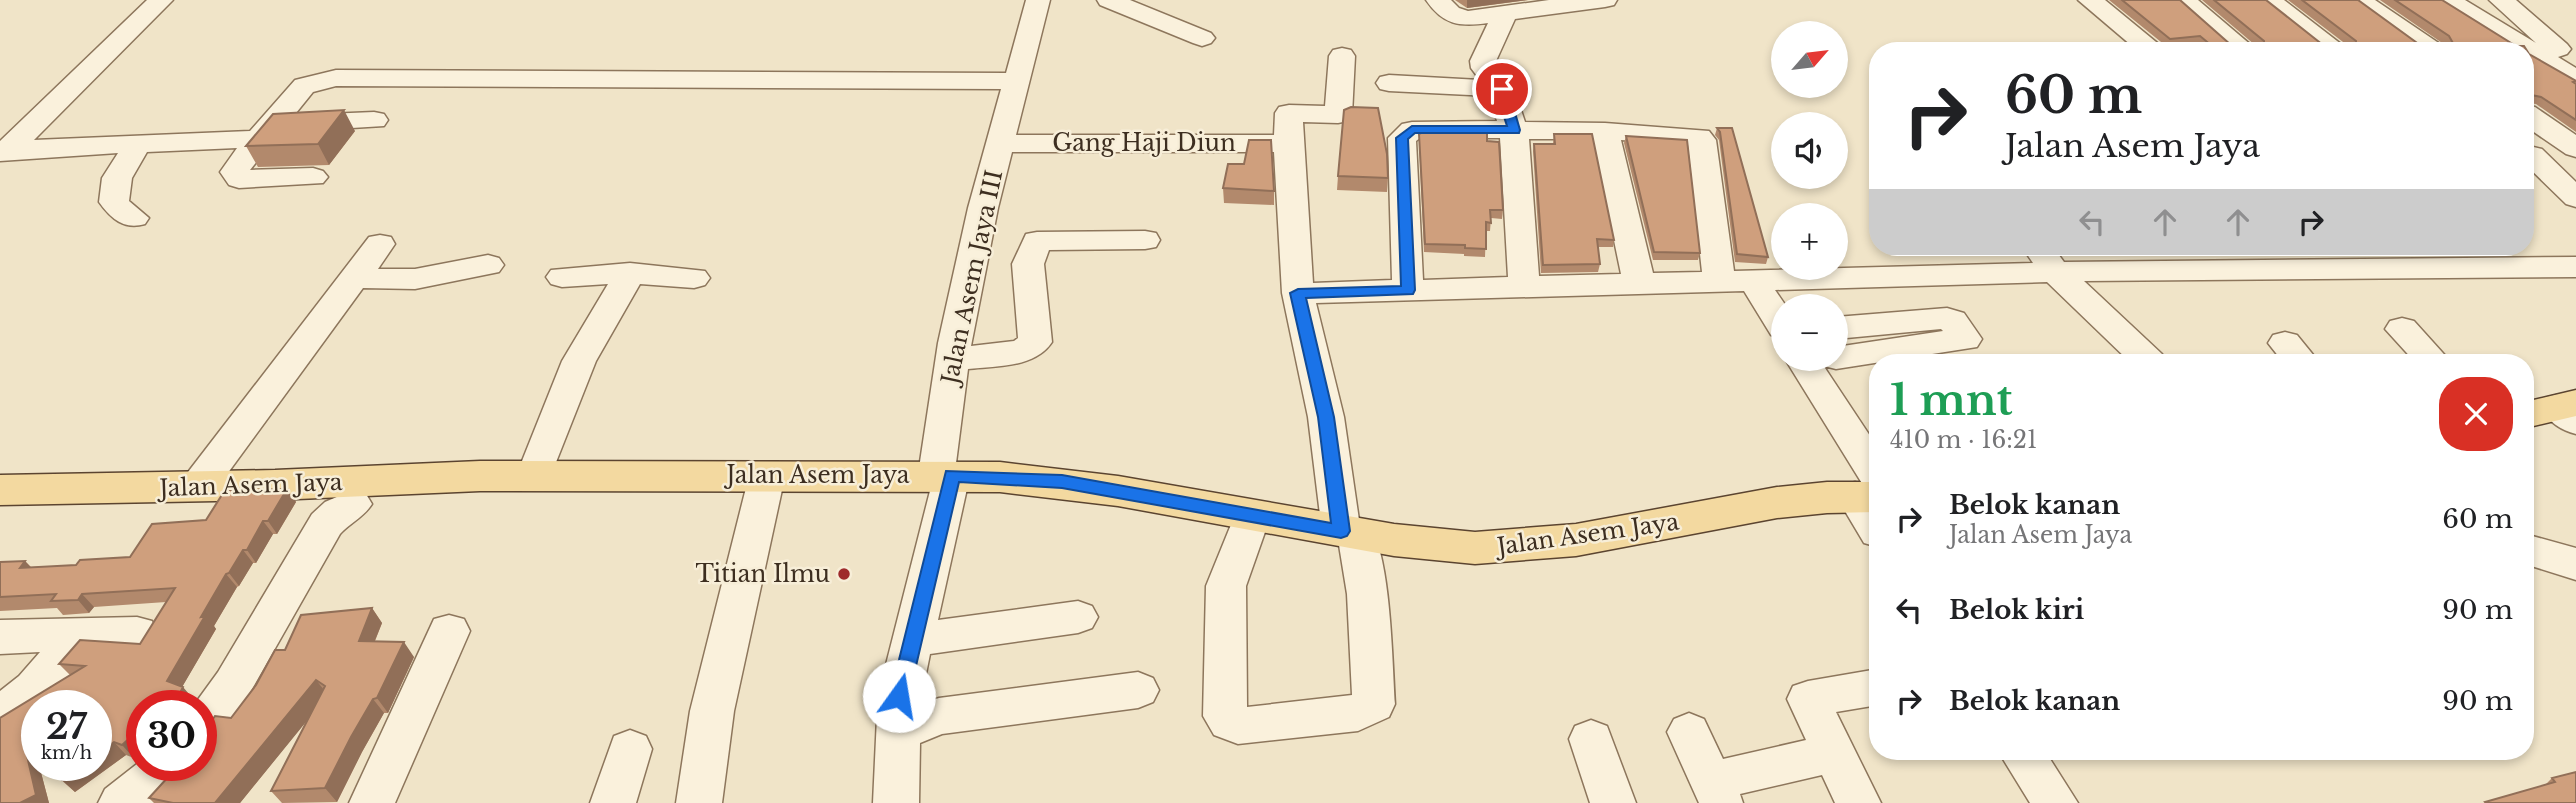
<!DOCTYPE html>
<html lang="id">
<head>
<meta charset="utf-8">
<style>
	:root { --surface:#fff; --page:#f6f6f6; --text:#202124; --muted:#757577 }
	body { margin:0; font-family:"Libre Baskerville",serif; background:var(--page); color:var(--text); height:100vh; display:flex; flex-direction:column; font-size:26px; white-space:nowrap }
	* { box-sizing:border-box; margin:0 }
	p { font-size:23px; color:var(--muted) }
	.icon { flex:none; width:38px; height:38px; fill:none; stroke:currentColor; stroke-width:2; stroke-linecap:round; stroke-linejoin:round }
	.map { position:relative; flex:1; overflow:hidden }
	.panel { position:absolute; left:1869px; top:354px; width:665px; height:406px; display:flex; flex-direction:column; background:var(--surface); border-radius:28px; box-shadow:0 4px 10px #0003 }
	.panel>* { flex:none }
	.top-card { position:absolute; left:1869px; top:42px; width:665px; height:214px; border-radius:28px; box-shadow:0 4px 10px #0003; background:#fff; color:var(--text); overflow:hidden }
	.needle { width:46px; rotate:62deg }
	.controls { position:absolute; left:1771px; top:21px; display:grid; gap:14px }
	.controls a { display:grid; place-items:center; width:77px; height:77px; border-radius:50%; background:var(--surface); box-shadow:0 4px 10px #0003; font-size:35px }
	.speed { position:absolute; left:21px; top:690px; display:flex; gap:14px; font-size:35px; font-weight:700; text-align:center }
	.speed>* { display:grid; place-content:center; width:91px; height:91px; border-radius:50%; background:var(--surface); box-shadow:0 4px 10px #0003; line-height:1 }
	.speed small { font-size:18px; font-weight:400 }
	.speed .limit { border:10px solid #d22; background:#fff; color:#111 }
	.pin { position:absolute; display:grid; place-items:center; width:60px; height:60px; color:#fff; margin:-30px; border:4px solid #fff; border-radius:50%; box-shadow:0 2px 7px #0007 }
	.me { position:absolute; width:77px; margin:-38px; rotate:13deg; stroke-linejoin:round; filter:drop-shadow(0 0 5px #0008) }
	.turn { display:flex; align-items:center; gap:24px; height:147px; padding:0 21px; font-size:32px }
	.turn .icon { width:91px; height:91px; stroke-width:2.5 }
	.turn b { display:block; font-size:49px; line-height:60px }
	.lanes { display:flex; align-items:center; height:66px; padding:0 21px; background:#0003; justify-content:center; gap:35px; direction:ltr }
	.lanes .off { opacity:.35 }
	.round { display:grid; place-items:center; flex:none; width:74px; height:74px; border-radius:28px; background:var(--page) }
	.headline { display:flex; align-items:center; justify-content:space-between; height:119px; padding:0 21px }
	h1 { font-size:42px; font-weight:700; line-height:52px; color:#1e9e55 }
	ul { padding:0; list-style:none }
	li { display:flex; align-items:center; gap:21px; height:91px; padding:0 21px }
	li div { flex:1 }
	li b { display:block; font-size:26px }
	li em { font-style:normal }
	.map>svg:first-child { display:block }
	.lines { fill:none; stroke-linecap:round; stroke-linejoin:round }
	.minor-casing { stroke:#8d765c; stroke-width:3 }
	.major-casing { stroke:#5b4430; stroke-width:3 }
	.minor { fill:#faf1dc; fill-rule:evenodd }
	.major { fill:#f3d9a0; fill-rule:evenodd }
	.wall { fill:#b2896c }
	.shaded-wall { fill:#916f58 }
	.building { fill:#cf9f7d; stroke:#916f58; stroke-width:2 }
	.route { fill:#1a73e8; stroke:#114b97; stroke-width:2 }
	.poi-dot { fill:#9e2a2b; stroke:#f7eed8; stroke-width:2.5 }
	.labels { text-anchor:middle; stroke-width:5; stroke-linejoin:round; paint-order:stroke }
	.street-label { font-size:23px; fill:#3d2e20; stroke:#f7eed8 }
	.poi-label { font-size:23px; fill:#3d2e20; stroke:#f7eed8; text-anchor:end }
</style>
</head>
<body>
<div class="map">
<svg width="2576" height="803" viewBox="0 0 2576 803">
	<rect width="100%" height="100%" fill="#f0e4c8"/>
	<g class="lines">
		<!-- minor casing -->
		<g class="minor-casing">
			<path id="minor" d="M147 0H173L34 140 250 131 295 80 336 70 1006 73 1026 0H1050L1016 135H1274L1275 113 1279 107 1289 105 1325 106 1329 56 1333 50 1342 48 1351 50 1355 56 1352 115 1348 121 1338 123 1303 122 1313 283 1392 280 1388 138 1402 124 1412 122 1497 121 1490 96 1389 91 1380 89 1376 83 1380 77 1389 75 1480 80 1471 68 1470 61 1488 23C1459 27 1443 25 1426 0H1451L1459 8 1468 11 1549 0H1617L1614 5 1605 7 1515 19 1496 61 1497 67 1514 89 1525 122 1605 123 1709 131 1716 140 1734 271 2033 263 2022 247H2053L2064 262 2576 257V277L2084 281 2162 354 2167 362H2130L2047 282 1775 290 1786 306H1783V338L1771 335 1744 291 1316 303 1344 417 1359 520 1370 524C1391 563 1392 657 1395 704L1389 717 1358 731 1238 744 1214 735 1203 716 1206 586 1239 505 1252 501 1265 505 1271 515 1246 586 1247 707 1352 695 1347 594 1339 545 1327 541 1322 531 1308 417 1282 293 1274 152H1012L998 208 971 346 1014 341 1018 338 1012 264 1026 234 1037 232 1145 231 1156 233 1160 240 1156 247 1145 249 1049 250 1044 264 1052 342C1035 368 996 366 968 369L956 463 965 466 970 475 938 620 1078 601 1092 606 1098 617 1092 628 1078 633 930 654 920 704 939 698 1138 672 1153 678 1159 690 1153 702 1138 708 942 734 920 743 919 803H873L878 696 931 487 923 484 918 475 938 343 968 208 1001 89 336 86 313 92 250 170 313 168 323 171 328 177 323 183 239 188 229 185 220 172 237 148 147 152 132 178 129 201 149 218 145 224C124 230 111 219 99 202L102 178 118 153 0 161V141ZM1420 138H1500L1508 277 1423 280 1416 141ZM1529 139H1593L1621 274 1539 276ZM1621 140 1688 145 1702 272 1653 273Z
				M1097 0H1130L1211 33 1215 38 1211 43 1202 46 1193 43 1100 5Z
				M2078 0H2105L2167 51H2138Z
				M2171 0H2198L2258 51H2229Z
				M2256 0H2284L2350 51H2320Z
				M2347 0H2375L2443 46 2447 51H2417Z
				M2436 0H2465L2536 43 2489 0H2516L2567 44 2571 49 2567 54 2558 57 2576 68V87L2567 85 2525 59V51H2512L2439 5Z
				M2525 105 2535 107 2576 135V157L2566 154 2525 126Z
				M374 112 384 114 388 120 384 126 303 131 293 129 289 123 293 117 303 115Z
				M2525 145 2542 149 2576 182V207L2566 204 2525 164Z
				M380 235 391 237 395 244 378 269H415L488 255 499 258 504 265 499 272 415 289 363 288 211 496 198 499 185 496 179 486 185 476 369 237Z
				M630 263 705 271 710 278 705 285 694 288 640 284 596 361 547 485 534 489 521 485 516 476 562 361 608 284 562 287 551 284 546 277 551 270Z
				M1947 308 1964 313 1982 339 1977 347 1836 369 1824 366 1820 359H1836V347L1943 331 1941 329 1836 339V317Z
				M2402 318 2414 321 2451 362H2415L2385 329 2390 321Z
				M2285 332 2297 335 2319 362H2283L2268 343 2273 335Z
				M1785 359H1819L1878 448V491L1870 489 1878 501V547L1864 543 1836 496 1842 486 1855 482 1863 485Z
				M2557 395 2576 404V434C2560 430 2548 421 2539 407L2545 398Z
				M767 463 780 467 785 476 734 711 722 803H676L690 711 749 476 754 467Z
				M353 490 366 494 372 504C364 517 350 523 340 534L248 696 216 743 201 748V705H194L218 672 312 514 325 502Z
				M2525 534 2576 548V580L2525 564Z
				M449 615 464 619 470 631 395 803H349L434 619Z
				M137 617 152 621 158 633 152 645 137 649 85 651C74 671 61 690 44 705H37V712L15 727 0 732V691L19 676 40 652 0 654V620Z
				M1878 669V705L1836 712 1881 803H1835L1822 775 1740 794 1743 803H1699L1667 732 1674 719 1689 713 1704 719 1723 759 1806 740 1787 699 1793 686 1808 681Z
				M1591 720 1607 726 1636 803H1590L1569 739 1575 726Z
				M630 730 646 736 652 749 636 803H590L614 736Z
				M1998 751H2045L2078 803H2030Z
				M142 760V765H190L184 779 154 803H98L105 789Z"/>
		</g>
		<!-- major casing -->
		<g class="major-casing">
			<path id="major" d="M2576 390V416L2525 428V402Z
				M480 461 1000 462 1118 476 1394 524 1475 532 1576 524 1777 487 1827 482H1878V512L1827 513 1777 518 1576 556 1475 564 1394 556 1118 506 1000 492 480 491 275 500 0 505V475L275 470Z"/>
		</g>
		<!-- minor -->
		<use href="#minor" class="minor"/>
		<!-- major -->
		<use href="#major" class="major"/>
	</g>
	<!-- wall -->
	<path class="wall" d="M1455 0H1528L1467 8Z
		M2109 0H2180L2231 45H2255L2202 0H2266L2323 45H2347L2288 0H2358L2420 45H2445L2380 0H2442L2516 46H2524L2529 54 2576 81V132L2536 104 2527 103 2525 105V51H2205L2196 44 2166 46Z
		M1717 128H1732L1768 257 1766 264 1735 262 1719 140 1715 135Z
		M355 131 329 165 258 167 246 146Z
		M1419 134 1487 141 1503 210 1502 219 1491 218 1490 231H1486L1485 257 1464 256V254L1424 252 1419 142Z
		M1554 134 1614 240 1613 247H1598L1600 264 1598 272 1541 273 1533 151 1534 144H1553Z
		M1626 136 1700 253 1698 260H1653L1624 143Z
		M1338 176 1388 178 1387 192 1337 190Z
		M1223 188 1274 191V205L1224 203Z
		M287 489 296 502 277 534H273L256 563H253L239 586 237 587 214 626 216 629 182 687 194 700 192 705H142V751L134 758 126 755 75 792 44 765H96V705H37V765H39L49 803H0V718L70 675 59 664 80 640 140 644 166 602 94 607 89 613 63 615 57 608 0 611V562L25 561 31 567 76 565 80 560 130 557 152 524 206 520 225 490Z
		M372 608 382 623 375 641 414 657 388 713H384L362 752 337 802 282 803 271 791 307 720 240 803H154L149 798 231 718 285 650Z
		M2552 778 2576 803H2484L2545 785Z"/>
	<!-- shaded-wall -->
	<path class="shaded-wall" d="M1467 0H1528L1467 8Z
		M344 110 355 131 329 165 318 144Z
		M287 489 296 502 277 534 268 521Z
		M263 521 273 534 256 563 247 550Z
		M243 550 253 563 239 586 229 573Z
		M25 561 37 574 20 568Z
		M226 574 237 587 214 626 216 629 178 694 167 681 201 617Z
		M82 594 94 607 89 613 78 600Z
		M372 608 382 623 369 655 359 641Z
		M404 642 414 657 388 713 377 698Z
		M316 680 328 695 240 803H215Z
		M183 687 194 700 192 705H166Z
		M373 699 384 713 362 752 337 802 325 788 351 737Z
		M142 727V751L134 758 122 745Z
		M114 742 126 755 75 792 62 780 82 765H96V755Z
		M25 747 37 759V765H39L49 803H20Z"/>
	<!-- building -->
	<path class="building" d="M2122 0H2180L2231 45H2264V41L2214 0H2266L2323 45H2356V41L2302 0H2358L2420 45H2454L2449 36 2395 0H2442L2516 46H2524L2529 54 2576 81 2573 82 2576 84V120L2541 97 2531 95 2528 101H2525V51H2218L2200 36 2170 39Z
		M1351 107 1378 108 1387 154 1388 178 1338 176 1344 110Z
		M344 110 318 144 246 146 273 114Z
		M1717 128H1732L1768 257 1737 254 1720 132Z
		M1421 133H1487V141L1499 142 1503 210H1490L1491 223 1486 222V249L1465 248V245L1425 244 1419 134Z
		M1554 134H1592L1614 240 1597 239 1600 264 1543 265 1534 144H1555Z
		M1626 136 1687 140 1700 253 1654 252Z
		M1249 140H1271L1274 191 1223 188 1228 164H1244Z
		M287 489 268 521H263L247 550H243L229 573 226 574 201 617 205 616 167 681 183 687 180 693 166 705H142V727L122 745 114 742 96 755V705H37V758L25 747 36 795 20 803H0V718L85 666 59 664 80 640 140 644 175 588 82 594 78 600 51 601 56 594 0 597V562L25 561 20 568 76 565 80 560 130 557 152 524 206 520 225 490Z
		M372 608 359 641 404 642 377 698 373 699 351 737 325 788 271 791 325 686 316 680 215 803H173L149 798 179 765H201V731L205 730 215 716 231 718 256 685 275 650H285L301 615Z
		M45 765H82L62 780Z
		M2576 772V803H2486L2485 802 2555 782 2552 778Z"/>
	<!-- route -->
	<path class="route" d="M1502 85 1508 89 1520 130 1519 133H1415L1408 139 1415 290 1413 294 1306 298 1334 417 1350 531 1347 536 1341 538 1062 488 959 482 909 696 906 702 899 704 892 702 890 696 946 471 1062 475 1331 523 1318 417 1290 293 1298 289 1401 286 1396 138 1412 126H1507L1495 89Z"/>
	<!-- markers -->
	<circle class="poi-dot" cx="844" cy="574" r="7"/>
	<g class="labels">
		<!-- street labels -->
		<g class="street-label">
			<text x="1144" y="151">Gang Haji Diun</text>
			<text transform="translate(972 277) rotate(-78)" y="8">Jalan Asem Jaya III</text>
			<text x="818" y="483">Jalan Asem Jaya</text>
			<text transform="translate(251 485) rotate(-2)" y="8">Jalan Asem Jaya</text>
			<text transform="translate(1588 534) rotate(-8)" y="8">Jalan Asem Jaya</text>
		</g>
		<!-- poi labels -->
		<g class="poi-label">
			<text x="830" y="582">Titian Ilmu</text>
		</g>
	</g>
</svg>
<div class="controls">
<a><svg class="needle" viewBox="-14 -14 28 28"><path d="M0-13l5 13h-10z" fill="#e53935"/><path d="M0 13l5-13h-10z" fill="#757577"/></svg></a>
<a><svg class="icon" aria-label="sound" viewBox="0 0 24 24"><path d="M4 9h4l5-4v14l-5-4H4zM17 9q2 3 0 6"/></svg></a>
<a>+</a>
<a>−</a>
</div>
<div class="speed"><div>27<small>km/h</small></div><div class="limit">30</div></div>
<div class="pin" style="left:1502px;top:89px;background:#d93025"><svg class="icon" aria-label="arrive" viewBox="0 0 24 24"><path d="M6 21V4h12l-3 4 3 4H6"/></svg></div>
<svg class="me" style="left:899px;top:696px" viewBox="-20 -20 40 40"><circle r="19" fill="#fff"/><path d="M0-13L10 11 0 6-10 11z" fill="#1a73e8"/></svg>
<div class="top-card">
<div class="turn"><svg class="icon" aria-label="right" viewBox="0 0 24 24"><path d="M7 20v-9h11M14 6l5 5-5 5"/></svg><div><b>60 m</b>Jalan Asem Jaya</div></div>
<div class="lanes"><svg class="icon off" aria-label="left" viewBox="0 0 24 24"><path d="M17 20v-9H6M10 6l-5 5 5 5"/></svg><svg class="icon off" aria-label="ahead" viewBox="0 0 24 24"><path d="M12 20V5M6 11l6-6 6 6"/></svg><svg class="icon off" aria-label="ahead" viewBox="0 0 24 24"><path d="M12 20V5M6 11l6-6 6 6"/></svg><svg class="icon" aria-label="right" viewBox="0 0 24 24"><path d="M7 20v-9h11M14 6l5 5-5 5"/></svg></div>
</div>
<section class="panel">
<div class="headline"><div><h1>1 mnt</h1><p>410 m · 16:21</p></div><a class="round" style="background:#d93025;color:#fff"><svg class="icon" aria-label="close" viewBox="0 0 24 24"><path d="M6 6l12 12M18 6L6 18"/></svg></a></div>
<ul>
<li><svg class="icon" aria-label="right" viewBox="0 0 24 24"><path d="M7 20v-9h11M14 6l5 5-5 5"/></svg><div><b>Belok kanan</b><p>Jalan Asem Jaya</p></div><em>60 m</em></li>
<li><svg class="icon" aria-label="left" viewBox="0 0 24 24"><path d="M17 20v-9H6M10 6l-5 5 5 5"/></svg><div><b>Belok kiri</b></div><em>90 m</em></li>
<li><svg class="icon" aria-label="right" viewBox="0 0 24 24"><path d="M7 20v-9h11M14 6l5 5-5 5"/></svg><div><b>Belok kanan</b></div><em>90 m</em></li>
</ul>
</section>
</div>
</body>
</html>
